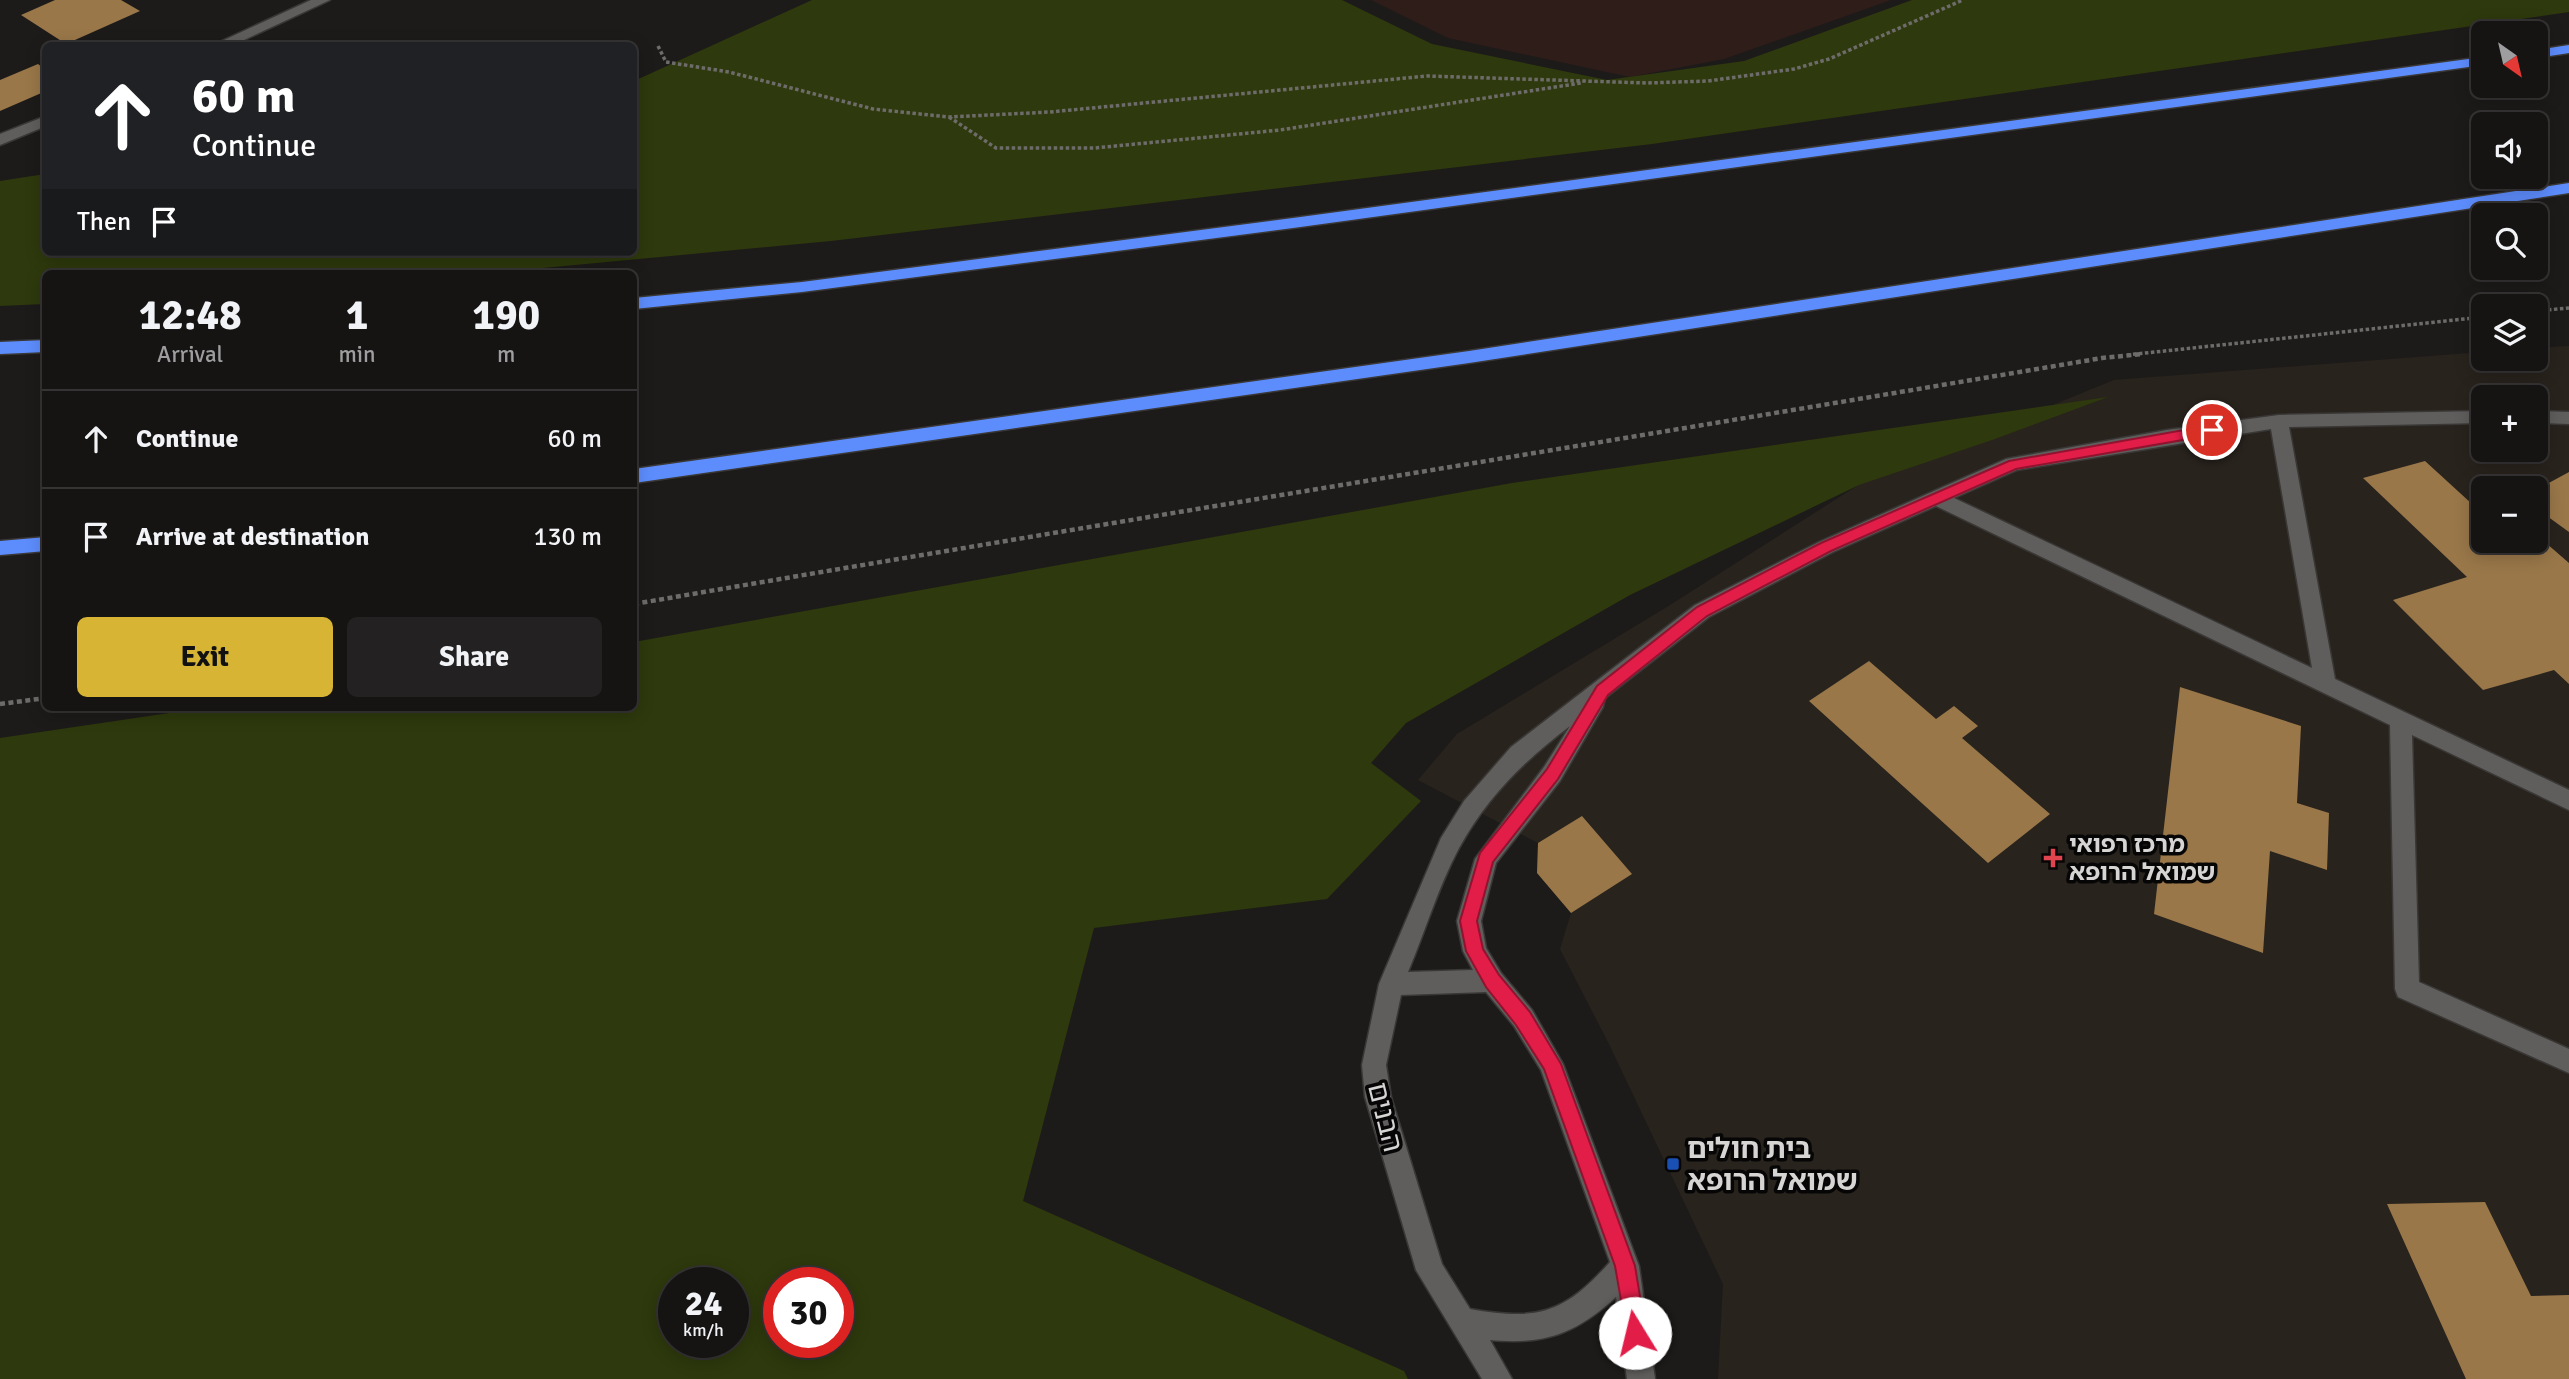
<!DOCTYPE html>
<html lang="en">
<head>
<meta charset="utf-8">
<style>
	:root { --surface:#161413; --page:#232121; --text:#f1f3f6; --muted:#9e9ea0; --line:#353333; --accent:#d8b434 }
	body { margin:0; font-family:Signika,"Noto Sans Hebrew",sans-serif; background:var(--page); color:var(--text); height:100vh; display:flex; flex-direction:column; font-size:26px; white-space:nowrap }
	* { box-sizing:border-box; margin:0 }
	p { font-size:23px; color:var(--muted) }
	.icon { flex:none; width:38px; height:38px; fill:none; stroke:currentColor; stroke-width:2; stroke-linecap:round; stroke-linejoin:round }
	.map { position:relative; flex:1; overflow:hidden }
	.panel { position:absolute; left:42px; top:270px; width:595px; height:441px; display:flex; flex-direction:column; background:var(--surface); border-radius:10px; box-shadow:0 4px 18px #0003,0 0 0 2px var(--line) }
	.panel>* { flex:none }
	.hud { position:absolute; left:42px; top:42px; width:595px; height:214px; border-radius:10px; box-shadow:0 4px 18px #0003,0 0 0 2px var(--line); background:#202124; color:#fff; overflow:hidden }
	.needle { width:46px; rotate:146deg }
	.buttons { position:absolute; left:2471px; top:21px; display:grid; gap:14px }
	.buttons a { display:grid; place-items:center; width:77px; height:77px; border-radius:10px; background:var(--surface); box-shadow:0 4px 18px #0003,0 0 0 2px var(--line); font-size:35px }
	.speed { position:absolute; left:658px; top:1267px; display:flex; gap:14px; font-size:35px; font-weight:700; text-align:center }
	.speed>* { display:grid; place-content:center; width:91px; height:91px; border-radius:50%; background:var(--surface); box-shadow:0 4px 18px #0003,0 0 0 2px var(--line); line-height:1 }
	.speed small { font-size:18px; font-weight:400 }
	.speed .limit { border:10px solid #d22; background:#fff; color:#111 }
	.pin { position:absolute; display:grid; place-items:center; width:60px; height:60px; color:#fff; margin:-30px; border:4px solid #fff; border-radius:50%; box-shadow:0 2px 7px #0007 }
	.me { position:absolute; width:77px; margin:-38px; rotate:351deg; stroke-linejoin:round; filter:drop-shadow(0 0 5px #0008) }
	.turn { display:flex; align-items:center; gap:24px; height:147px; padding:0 35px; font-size:32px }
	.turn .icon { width:91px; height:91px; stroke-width:2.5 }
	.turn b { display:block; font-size:49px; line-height:60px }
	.then { display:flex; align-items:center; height:66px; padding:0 35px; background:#0003; gap:14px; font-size:26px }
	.eta { display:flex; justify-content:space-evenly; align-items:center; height:119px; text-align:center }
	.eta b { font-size:42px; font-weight:700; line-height:49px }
	.cta { display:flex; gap:14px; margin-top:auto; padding:14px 35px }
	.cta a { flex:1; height:80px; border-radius:10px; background:var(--accent); color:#111; font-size:28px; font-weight:700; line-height:80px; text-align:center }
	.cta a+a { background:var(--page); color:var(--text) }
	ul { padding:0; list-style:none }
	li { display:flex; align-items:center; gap:21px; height:98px; padding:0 35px; border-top:2px solid var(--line) }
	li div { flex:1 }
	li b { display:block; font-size:26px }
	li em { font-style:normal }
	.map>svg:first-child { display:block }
	.built { fill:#29231d; fill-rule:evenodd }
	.industrial { fill:#2f1d1a }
	.green { fill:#2e390d; fill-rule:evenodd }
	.building { fill:#997749 }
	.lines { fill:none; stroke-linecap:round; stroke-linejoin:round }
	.minor-casing { stroke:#393836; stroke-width:3 }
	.highway-casing { stroke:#393836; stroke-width:3 }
	.path-far1 { stroke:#6e6c6a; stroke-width:3.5; stroke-dasharray:3.5 2.5; stroke-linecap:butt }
	.path { stroke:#6e6c6a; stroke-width:4.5; stroke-dasharray:5 3.5; stroke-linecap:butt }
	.minor { fill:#605e5c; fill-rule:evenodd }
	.highway { fill:#5d8dfd; fill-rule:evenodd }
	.route { fill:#e11d48; stroke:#92132f; stroke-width:2 }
	.health-dot { fill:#e0444e; stroke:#070606; stroke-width:2.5 }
	.transit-dot { fill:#1a4fb4; stroke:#070606; stroke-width:2.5 }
	.labels { text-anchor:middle; stroke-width:7; stroke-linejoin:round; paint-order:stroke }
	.poi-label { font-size:24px; font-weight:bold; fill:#d6d5d3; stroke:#070606; text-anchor:start }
	.near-street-label { font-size:28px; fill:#d6d5d3; stroke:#070606 }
	.near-poi-label { font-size:28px; font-weight:bold; fill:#d6d5d3; stroke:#070606; text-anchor:start }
</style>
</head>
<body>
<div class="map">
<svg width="2569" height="1379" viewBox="0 0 2569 1379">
	<rect width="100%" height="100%" fill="#1d1b19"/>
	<!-- built -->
	<path class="built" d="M2569 346V1379H1718L1723 1284 1609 1044 1560 949 1571 913 1537 873 1538 843 1418 780 1457 734 1667 607 1860 484 2114 380 2483 352V359H2536V348ZM2483 397H2536V450H2483ZM2483 488H2536V541H2483Z"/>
	<!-- industrial -->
	<path class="industrial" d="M1371 0H1891L1724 59 1630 77 1448 38Z"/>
	<!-- green -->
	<path class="green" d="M812 0H1342L1432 44 1607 80 1744 61 1912 0H2569V12L1652 144 831 241 489 273H46L45 304 0 306V181L45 174 46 252H634V81Z
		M2108 397 1995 439 1859 485 1630 595 1406 723 1371 763 1421 801 1327 899 1094 928 1023 1201 1404 1371 1408 1379H0V738L210 707H634V642L1512 483ZM674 1283H733V1342H674ZM779 1283H838V1342H779Z"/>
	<!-- building -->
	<path class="building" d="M55 0H121L140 11 66 44 21 15Z
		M38 64 46 70V91L0 111V80Z
		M2425 461 2483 514V541H2536V536H2538L2569 563V684L2554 670 2483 690 2393 600 2467 577 2363 478Z
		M2569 472V532L2536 508V490Z
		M1869 661 1936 719 1954 706 1978 726 1962 738 2050 814 1988 863 1809 701Z
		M2180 687 2301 726 2297 803 2329 813 2327 870 2270 851 2263 953 2154 914Z
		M1582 816 1632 874 1571 913 1537 873 1538 843Z
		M2485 1202 2531 1296 2569 1295V1379H2466L2387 1204Z"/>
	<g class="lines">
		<!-- minor casing -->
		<g class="minor-casing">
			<path id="minor" d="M311 0H330L231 46H211Z
				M46 116V126L0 145V134Z
				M2483 411V423L2289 427 2335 679 2569 790V810L2412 735 2419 982 2569 1049V1073L2398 997 2395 989 2390 725 1936 506 1833 552 1709 617 1605 698 1603 707 1560 781 1496 863 1481 921 1486 948 1501 973 1532 1010 1563 1064 1639 1266 1655 1379H1627L1616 1297C1576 1334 1544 1345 1490 1340L1512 1379H1482L1416 1270 1365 1097 1362 1065 1379 984 1441 838 1464 801 1511 747 1695 605 1819 542 2006 459 2167 430 2279 415ZM2271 429 2312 668 1954 498 2017 470ZM1570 726 1544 767 1475 859 1457 921 1463 951 1473 970 1408 972C1425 932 1438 887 1459 848 1487 797 1524 761 1570 726ZM1486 992 1514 1026 1541 1070 1610 1262C1564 1314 1537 1321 1470 1309L1442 1264 1391 1097 1386 1065 1401 995Z
				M2536 411 2569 412V424L2536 423Z"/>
		</g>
		<!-- highway casing -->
		<g class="highway-casing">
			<path id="highway" d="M2569 45V53L2536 58V50Z
				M2483 57V65L1293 228 802 292 634 309V298L802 282 1293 218Z
				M2569 183V193L1469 363 634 483V469L1469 351Z
				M46 340V352L0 354V342Z
				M46 537V551L0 555V541Z"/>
		</g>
		<!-- path-far1 -->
		<path class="path-far1" d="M658 46 666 62 729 72 873 109 949 117 1050 112 1427 76 1647 83 1708 81 1794 69 1829 59 1963 0
			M949 117 996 148H1095L1280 130 1581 83
			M2536 311 2569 308
			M2127 355 2483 317"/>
		<!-- path -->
		<path class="path" d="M634 604C1123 520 1613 441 2102 358L2143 354
			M0 704 46 698"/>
		<!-- minor -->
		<use href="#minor" class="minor"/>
		<!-- highway -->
		<use href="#highway" class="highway"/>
	</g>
	<!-- route -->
	<path class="route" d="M2212 425 2219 430 2217 434 2016 469 1831 551 1707 616 1608 695 1558 779 1493 862 1477 921 1483 949 1499 975 1530 1012 1561 1064 1635 1266 1646 1333 1643 1340 1635 1343 1628 1340 1615 1266 1544 1069 1516 1025 1486 987 1466 951 1460 921 1480 853 1547 769 1597 686 1697 607 1821 543 2009 461Z"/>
	<!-- markers -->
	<path class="health-dot" d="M2049.5 847.5h7v7h7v7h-7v7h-7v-7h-7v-7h7z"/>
	<rect class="transit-dot" x="1666" y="1157" width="14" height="14" rx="3.5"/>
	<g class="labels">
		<!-- poi labels -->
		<g class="poi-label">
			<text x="2069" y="852">מרכז רפואי<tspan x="2069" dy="28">שמואל הרופא</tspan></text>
		</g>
		<!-- near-street labels -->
		<g class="near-street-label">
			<text transform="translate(1386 1117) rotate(76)" y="10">הבנים</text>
		</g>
		<!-- near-poi labels -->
		<g class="near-poi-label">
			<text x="1687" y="1158">בית חולים<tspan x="1687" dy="32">שמואל הרופא</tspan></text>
		</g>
	</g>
</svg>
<div class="buttons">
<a><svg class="needle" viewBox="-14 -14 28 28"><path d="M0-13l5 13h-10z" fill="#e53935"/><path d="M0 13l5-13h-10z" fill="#9e9ea0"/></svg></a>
<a><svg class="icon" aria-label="sound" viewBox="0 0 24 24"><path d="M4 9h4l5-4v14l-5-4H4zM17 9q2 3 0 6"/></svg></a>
<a><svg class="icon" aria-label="search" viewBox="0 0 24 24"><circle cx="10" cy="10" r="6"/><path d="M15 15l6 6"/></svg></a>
<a><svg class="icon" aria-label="layers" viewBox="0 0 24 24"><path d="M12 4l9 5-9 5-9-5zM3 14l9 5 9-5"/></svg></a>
<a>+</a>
<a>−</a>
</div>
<div class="speed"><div>24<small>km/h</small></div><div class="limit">30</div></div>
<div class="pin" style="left:2212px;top:430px;background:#d93025"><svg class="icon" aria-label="arrive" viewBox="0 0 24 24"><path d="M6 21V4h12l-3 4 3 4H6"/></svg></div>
<svg class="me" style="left:1635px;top:1333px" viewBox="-20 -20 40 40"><circle r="19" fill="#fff"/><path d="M0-13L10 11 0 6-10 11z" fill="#e11d48"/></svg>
<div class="hud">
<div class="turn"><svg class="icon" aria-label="ahead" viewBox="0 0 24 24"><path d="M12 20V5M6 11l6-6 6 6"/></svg><div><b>60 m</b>Continue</div></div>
<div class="then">Then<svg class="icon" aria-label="arrive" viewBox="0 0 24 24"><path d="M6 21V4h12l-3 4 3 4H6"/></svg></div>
</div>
<section class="panel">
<div class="eta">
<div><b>12:48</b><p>Arrival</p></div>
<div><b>1</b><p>min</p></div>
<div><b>190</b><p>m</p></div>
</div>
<ul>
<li><svg class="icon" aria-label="ahead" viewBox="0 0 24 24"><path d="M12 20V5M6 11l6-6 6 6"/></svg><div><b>Continue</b></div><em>60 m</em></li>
<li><svg class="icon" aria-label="arrive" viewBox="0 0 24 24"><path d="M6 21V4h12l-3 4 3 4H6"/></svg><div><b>Arrive at destination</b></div><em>130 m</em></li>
</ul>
<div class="cta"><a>Exit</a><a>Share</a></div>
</section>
</div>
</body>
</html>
